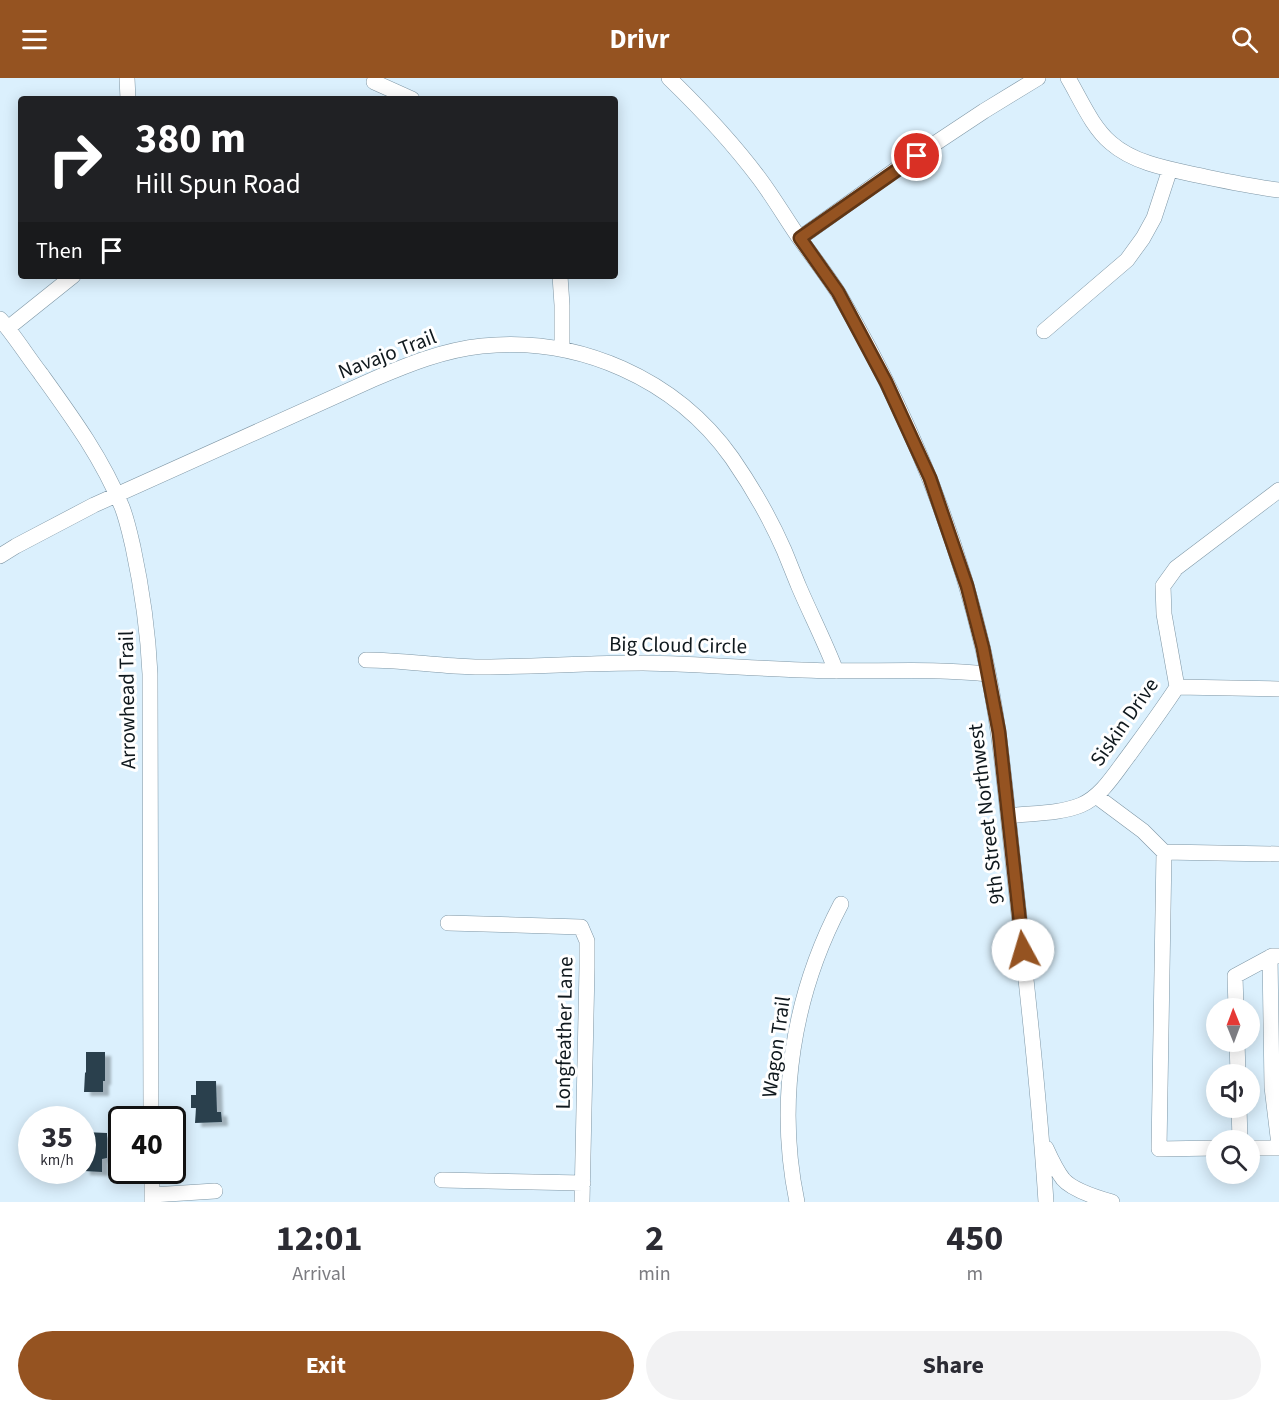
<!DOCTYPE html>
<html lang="en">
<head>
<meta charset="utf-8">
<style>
	:root { --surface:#fff; --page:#f2f2f3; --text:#2b2b33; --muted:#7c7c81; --accent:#955321 }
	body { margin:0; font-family:"Source Sans 3",sans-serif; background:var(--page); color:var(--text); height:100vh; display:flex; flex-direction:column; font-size:22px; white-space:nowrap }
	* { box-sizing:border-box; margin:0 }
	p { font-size:20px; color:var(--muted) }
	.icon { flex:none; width:33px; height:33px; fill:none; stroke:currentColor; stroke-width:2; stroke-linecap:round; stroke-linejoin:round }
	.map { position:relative; height:1124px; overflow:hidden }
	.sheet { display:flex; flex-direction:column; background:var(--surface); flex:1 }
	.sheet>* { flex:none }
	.top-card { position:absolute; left:18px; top:18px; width:600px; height:183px; border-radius:6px; box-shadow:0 3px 15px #0003; background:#202124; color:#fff; overflow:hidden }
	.needle { width:39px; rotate:359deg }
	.tools { position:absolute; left:1206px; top:920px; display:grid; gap:12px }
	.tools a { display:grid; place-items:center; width:54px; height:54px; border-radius:50%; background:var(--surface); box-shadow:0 3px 15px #0003; font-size:30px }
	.speed { position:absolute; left:18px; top:1028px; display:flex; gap:12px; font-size:30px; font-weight:700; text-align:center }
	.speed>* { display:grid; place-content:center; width:78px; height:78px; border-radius:50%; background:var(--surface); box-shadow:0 3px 15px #0003; line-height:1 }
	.speed small { font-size:15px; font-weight:400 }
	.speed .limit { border:3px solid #111; border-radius:9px; background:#fff; color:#111 }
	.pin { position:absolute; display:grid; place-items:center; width:51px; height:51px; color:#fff; margin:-26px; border:3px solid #fff; border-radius:50%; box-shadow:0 2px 6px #0007 }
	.me { position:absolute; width:66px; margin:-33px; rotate:354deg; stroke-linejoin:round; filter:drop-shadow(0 0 4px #0008) }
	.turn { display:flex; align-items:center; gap:21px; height:126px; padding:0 18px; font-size:27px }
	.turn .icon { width:78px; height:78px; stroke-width:2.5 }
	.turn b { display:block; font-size:42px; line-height:51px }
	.then { display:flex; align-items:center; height:57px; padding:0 18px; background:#0003; gap:12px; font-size:22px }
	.eta { display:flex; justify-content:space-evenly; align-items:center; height:102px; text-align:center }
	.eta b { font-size:36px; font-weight:700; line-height:42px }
	.cta { display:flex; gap:12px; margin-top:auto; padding:12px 18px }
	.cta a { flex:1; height:69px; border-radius:36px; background:var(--accent); color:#fff; font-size:24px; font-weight:700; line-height:69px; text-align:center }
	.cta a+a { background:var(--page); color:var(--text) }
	header { display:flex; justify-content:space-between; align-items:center; height:78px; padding:0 18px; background:var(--accent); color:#fff; font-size:27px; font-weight:700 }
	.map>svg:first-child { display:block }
	.building { fill:#2b414e; filter:url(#shadow) }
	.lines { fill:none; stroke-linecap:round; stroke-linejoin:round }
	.minor-casing { stroke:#7e96a5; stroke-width:16 }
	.minor { stroke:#fff; stroke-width:15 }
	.route-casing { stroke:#613615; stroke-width:15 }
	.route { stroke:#955321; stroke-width:10 }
	.labels { text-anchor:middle; stroke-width:6; stroke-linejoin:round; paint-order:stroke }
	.street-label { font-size:21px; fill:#0f181d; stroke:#fff }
</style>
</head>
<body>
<header><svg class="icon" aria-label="menu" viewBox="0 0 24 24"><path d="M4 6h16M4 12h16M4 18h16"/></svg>Drivr<svg class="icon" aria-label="search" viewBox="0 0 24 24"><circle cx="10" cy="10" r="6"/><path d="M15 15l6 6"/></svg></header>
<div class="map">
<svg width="1279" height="1124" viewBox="0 0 1279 1124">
	<defs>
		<filter id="shadow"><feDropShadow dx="6" dy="4" stdDeviation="1.5" flood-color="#0004"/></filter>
	</defs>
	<rect width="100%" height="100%" fill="#dbf0fd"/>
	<!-- building -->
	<path class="building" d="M86 974H105V1003H103V1014H84L85 995 86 994Z
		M196 1003H216L217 1034H221L222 1044 195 1045 196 1030H191V1017H196Z
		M84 1054 107 1055V1080L102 1081V1094L84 1093 82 1060H84Z"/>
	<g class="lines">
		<!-- minor casing -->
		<g class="minor-casing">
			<path id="minor" d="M127 0 128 21
				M669 0C701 31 732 64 759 100 774 120 786 141 800 161 813 179 827 197 839 216 904 327 954 446 983 571 1001 647 1006 725 1015 801 1027 909 1039 1016 1046 1124
				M1068 0C1081 22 1092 49 1111 65 1136 87 1175 92 1206 99 1230 104 1254 109 1279 112
				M374 4 412 21
				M800 160 898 90 984 33 1038 0
				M560 198 562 227V271
				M0 241C15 258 27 278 41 296 72 339 102 380 122 429 127 442 130 456 133 469 142 511 148 553 150 596L151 1041
				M8 250 73 198
				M1044 253 1127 182 1143 160 1154 140 1170 91
				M0 478 16 468 94 427 374 301C409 286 444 272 482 268 579 258 676 301 732 380 752 409 770 440 784 472 789 484 794 497 799 509 811 537 825 564 836 593
				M366 582C402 582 438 588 475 589 531 589 587 585 643 585 696 586 749 590 802 592 864 595 926 589 988 596
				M1177 609 1279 611
				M1096 718 1143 753 1164 774 1159 1071 1216 1070
				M1008 738C1030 735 1060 736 1081 727 1102 718 1115 695 1129 677 1145 655 1162 632 1177 609L1164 536 1163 508 1176 490 1279 412
				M1164 774 1279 776
				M448 845 581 849 587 863V890L582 1124
				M1270 879 1272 1009 1279 1067
				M1236 930 1235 898 1272 878H1279
				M1237 963 1238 996
				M1239 1029 1240 1062
				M1046 1070C1051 1081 1056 1092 1063 1101 1072 1112 1098 1120 1112 1124
				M1250 1070H1279
				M152 1092V1124
				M442 1102 583 1105
				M152 1117 215 1113
				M797 1124C776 1023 793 917 841 826"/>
		</g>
		<!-- minor -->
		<use href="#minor" class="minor"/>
	</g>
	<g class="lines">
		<!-- route casing -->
		<g class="route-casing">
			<path id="route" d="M917 78 800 160 838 214 886 304 930 400 967 508 983 570 999 654 1023 872"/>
		</g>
		<!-- route -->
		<use href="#route" class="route"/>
	</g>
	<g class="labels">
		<!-- street labels -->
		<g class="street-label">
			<text transform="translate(387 276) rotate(-21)" y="7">Navajo Trail</text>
			<text transform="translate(678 567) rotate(1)" y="7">Big Cloud Circle</text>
			<text transform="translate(127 622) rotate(-91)" y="7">Arrowhead Trail</text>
			<text transform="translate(1124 644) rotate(-55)" y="7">Siskin Drive</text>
			<text transform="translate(986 736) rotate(-97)" y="7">9th Street Northwest</text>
			<text transform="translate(564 955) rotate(-89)" y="7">Longfeather Lane</text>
			<text transform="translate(776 969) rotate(-82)" y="7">Wagon Trail</text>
		</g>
	</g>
</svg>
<div class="tools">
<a><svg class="needle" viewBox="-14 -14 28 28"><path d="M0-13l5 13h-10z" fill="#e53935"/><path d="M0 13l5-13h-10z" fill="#7c7c81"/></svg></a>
<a><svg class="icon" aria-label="sound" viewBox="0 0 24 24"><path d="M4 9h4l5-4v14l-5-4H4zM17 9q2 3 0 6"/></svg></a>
<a><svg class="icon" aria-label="search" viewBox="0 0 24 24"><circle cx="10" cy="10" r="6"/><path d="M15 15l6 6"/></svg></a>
</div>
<div class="speed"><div>35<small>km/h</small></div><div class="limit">40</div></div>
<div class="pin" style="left:917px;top:78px;background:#d93025"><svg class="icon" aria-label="arrive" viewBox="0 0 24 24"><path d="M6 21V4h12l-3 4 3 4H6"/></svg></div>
<svg class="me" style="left:1023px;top:872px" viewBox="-20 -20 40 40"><circle r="19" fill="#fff"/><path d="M0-13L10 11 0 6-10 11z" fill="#955321"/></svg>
<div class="top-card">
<div class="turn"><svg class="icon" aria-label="right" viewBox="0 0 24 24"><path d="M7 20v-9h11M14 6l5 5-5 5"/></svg><div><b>380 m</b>Hill Spun Road</div></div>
<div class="then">Then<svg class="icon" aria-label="arrive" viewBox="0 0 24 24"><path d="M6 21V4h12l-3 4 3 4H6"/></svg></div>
</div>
</div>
<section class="sheet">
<div class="eta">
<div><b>12:01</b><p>Arrival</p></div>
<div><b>2</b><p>min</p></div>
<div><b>450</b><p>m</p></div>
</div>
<div class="cta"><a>Exit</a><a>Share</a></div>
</section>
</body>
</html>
